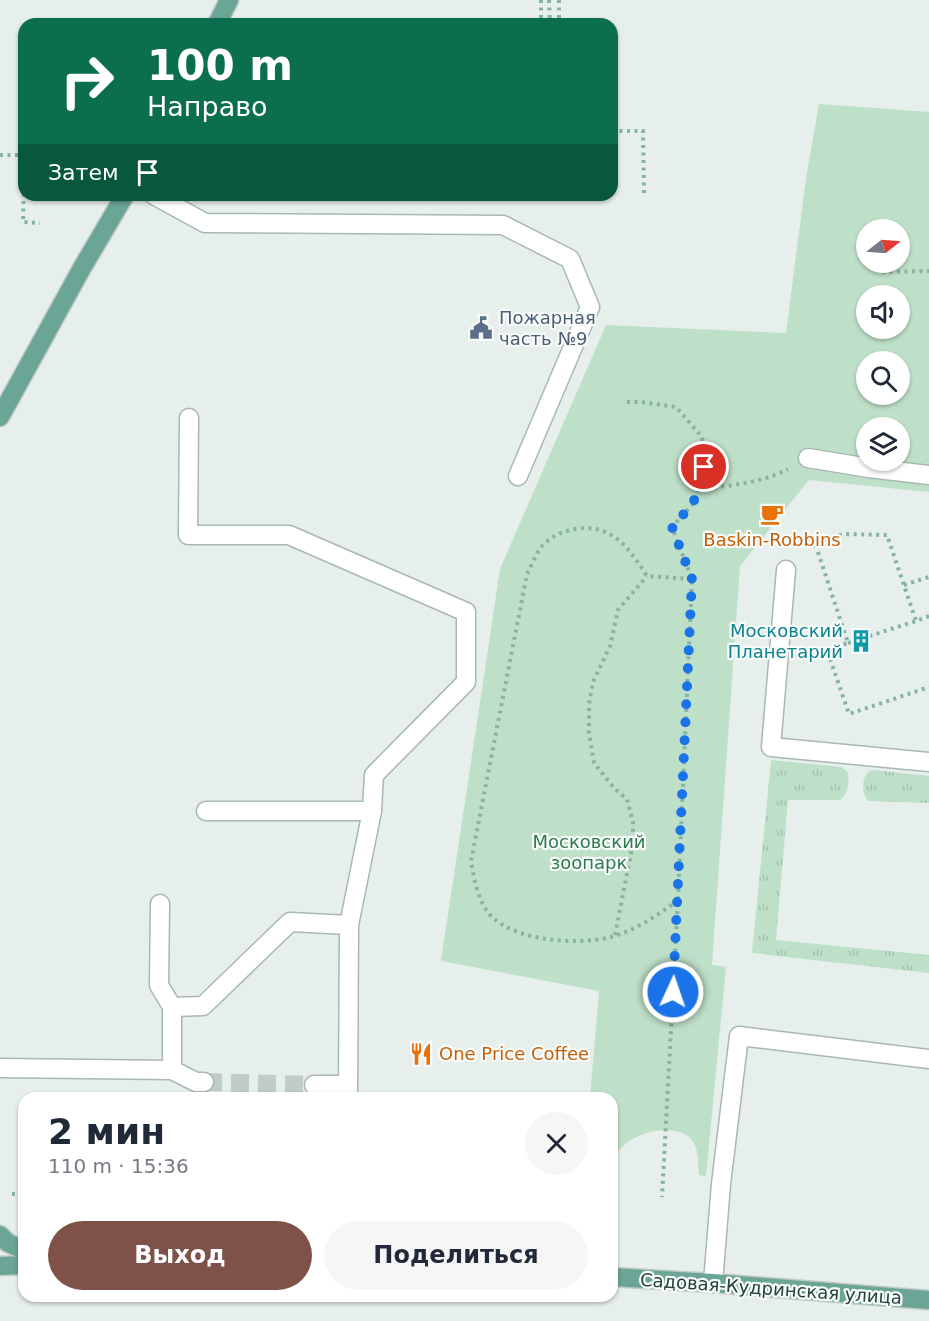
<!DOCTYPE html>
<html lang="ru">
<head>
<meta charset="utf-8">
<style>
	:root { --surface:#fff; --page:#f6f6f7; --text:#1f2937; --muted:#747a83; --accent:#7f5249 }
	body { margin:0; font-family:"DejaVu Sans",sans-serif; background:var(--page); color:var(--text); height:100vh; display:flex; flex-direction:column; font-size:22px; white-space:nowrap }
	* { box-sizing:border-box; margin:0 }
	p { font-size:20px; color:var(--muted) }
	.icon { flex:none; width:33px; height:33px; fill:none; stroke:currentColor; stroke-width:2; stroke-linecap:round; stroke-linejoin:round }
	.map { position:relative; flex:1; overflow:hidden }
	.sheet { position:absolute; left:18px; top:1092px; width:600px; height:210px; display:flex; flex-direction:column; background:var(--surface); border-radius:18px; box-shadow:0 2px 4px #0004 }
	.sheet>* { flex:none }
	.guide { position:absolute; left:18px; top:18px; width:600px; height:183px; border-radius:18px; box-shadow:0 2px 4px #0004; background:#0b6e4f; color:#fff; overflow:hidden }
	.needle { width:39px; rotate:73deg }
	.tools { position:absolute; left:856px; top:219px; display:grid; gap:12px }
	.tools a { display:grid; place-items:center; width:54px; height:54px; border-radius:50%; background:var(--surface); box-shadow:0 2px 4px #0004; font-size:30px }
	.pin { position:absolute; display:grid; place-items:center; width:51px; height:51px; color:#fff; margin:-26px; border:3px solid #fff; border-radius:50%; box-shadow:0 2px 6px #0007 }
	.me { position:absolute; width:66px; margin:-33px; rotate:3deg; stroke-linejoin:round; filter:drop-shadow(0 0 4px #0008) }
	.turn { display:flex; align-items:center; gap:21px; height:126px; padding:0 30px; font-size:27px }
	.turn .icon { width:78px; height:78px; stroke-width:2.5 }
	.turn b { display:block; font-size:42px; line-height:51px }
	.then { display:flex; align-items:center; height:57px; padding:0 30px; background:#0003; gap:12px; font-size:22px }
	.round { display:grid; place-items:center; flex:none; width:63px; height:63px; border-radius:32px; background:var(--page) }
	.head { display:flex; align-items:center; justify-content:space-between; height:102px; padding:0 30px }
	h1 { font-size:36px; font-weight:700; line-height:45px }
	.action { display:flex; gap:12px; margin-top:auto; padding:12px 30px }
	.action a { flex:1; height:69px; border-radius:36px; background:var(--accent); color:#fff; font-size:24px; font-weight:700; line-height:69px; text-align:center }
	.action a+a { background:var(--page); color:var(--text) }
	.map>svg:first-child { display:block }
	.grass { fill:url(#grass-tufts) }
	.park { fill:#bfe0c8; fill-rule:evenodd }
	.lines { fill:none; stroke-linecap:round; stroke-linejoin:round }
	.minor-tunnel { stroke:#bfccc8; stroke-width:18; stroke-dasharray:18 9; stroke-linecap:butt }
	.minor-casing { stroke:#a8b8b2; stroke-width:21 }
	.major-casing { stroke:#c2cac8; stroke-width:21 }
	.path { stroke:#86b3a5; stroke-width:4; stroke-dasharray:3 4.5; stroke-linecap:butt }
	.minor { stroke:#fff; stroke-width:18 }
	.major { stroke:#6aa596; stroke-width:18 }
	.route { stroke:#1a73e8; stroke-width:10; stroke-dasharray:0 18 }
	.labels { text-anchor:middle; stroke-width:4.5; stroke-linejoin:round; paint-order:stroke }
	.service-label { font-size:18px; fill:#4e5e75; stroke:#f7fbf9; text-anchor:start }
	.food-label { font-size:18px; fill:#c56008; stroke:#f7fbf9 }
	.culture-label { font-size:18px; fill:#0d838f; stroke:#f7fbf9; text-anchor:end }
	.park-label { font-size:18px; fill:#2d7a4b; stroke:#f7fbf9 }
	.street-label { font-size:18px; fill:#24423a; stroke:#f7fbf9 }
</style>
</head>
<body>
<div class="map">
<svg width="929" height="1321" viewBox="0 0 929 1321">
	<defs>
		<pattern id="grass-tufts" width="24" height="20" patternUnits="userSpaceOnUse" patternTransform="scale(1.5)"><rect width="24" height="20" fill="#bfe0c8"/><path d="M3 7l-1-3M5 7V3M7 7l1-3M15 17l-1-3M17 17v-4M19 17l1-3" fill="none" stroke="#a4c1ad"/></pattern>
	</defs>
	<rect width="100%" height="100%" fill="#e6efeb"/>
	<!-- grass -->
	<path class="grass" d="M771 760 841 767 848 772C849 782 849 794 840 800H788L776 940 929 955V973L752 953Z
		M874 770 929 776V803L868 801C861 792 862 778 869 771Z"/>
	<!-- park -->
	<path class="park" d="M819 104 929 112V492L809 480 740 566 712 965 726 967 706 1176 699 1175C698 1164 699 1147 691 1139 672 1121 633 1133 618 1151 615 1156 614 1163 612 1169V1098H590L599 991 441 961 500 569 606 325 786 333 806 178ZM867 230H900V262H867ZM867 296H900V328H867ZM867 362H900V394H867ZM867 428H900V460H867Z"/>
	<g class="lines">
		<!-- minor-tunnel -->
		<path class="minor-tunnel" d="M204 1082 314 1085"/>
		<!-- minor casing -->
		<g class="minor-casing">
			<path id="minor" d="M154 195 205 223 503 225 570 259 590 307 518 476
				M189 418 188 535H289L466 612V682L374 775 372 811
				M808 458 869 468 929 475
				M786 570 771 747 929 762
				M206 811H372L349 925 348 1098
				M160 904 159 985 172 1007V1070
				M172 1007 203 1006 290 922 349 925
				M0 1068 172 1070 196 1082H204
				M314 1085H348
				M713 1283 721 1184 739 1036 929 1059"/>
		</g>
		<!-- major casing -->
		<g class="major-casing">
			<path id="major" d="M217 24 229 0
				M0 417 82 268 125 195
				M0 1235 8 1243 24 1250
				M0 1266 24 1265
				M612 1277 713 1283 929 1300"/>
		</g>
		<!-- path -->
		<path class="path" d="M541 0V24
			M549 0 550 24
			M559 0V24
			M612 131H643L644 194
			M0 155H24
			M24 186 23 222 40 223
			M882 272 929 271
			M627 402H641L676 407 702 437 705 454 702 480 693 504 672 527 692 579 678 900 662 1197
			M699 489C728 486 762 483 788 469
			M904 585 929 577
			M929 616 916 621 887 535 843 534 815 543 848 643 827 650 849 714 929 687
			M848 643 916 621
			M678 900C658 915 639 928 615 936 581 946 519 942 492 917 478 903 474 879 471 861L527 574C532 565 536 553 543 545 552 536 563 531 575 529 612 523 629 548 647 576L692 579
			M615 935 633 843V822L627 799 615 789 594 763 589 732V704L593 682 610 646 618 610 647 576
			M12 1194H24"/>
		<!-- minor -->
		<use href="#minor" class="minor"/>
		<!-- major -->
		<use href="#major" class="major"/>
	</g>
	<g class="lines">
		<!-- route -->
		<path class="route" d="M673 992 692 579 672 527C692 505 700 498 704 467"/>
	</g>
	<!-- icons -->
	<defs>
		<g id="civic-bare" transform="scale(1.8)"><path d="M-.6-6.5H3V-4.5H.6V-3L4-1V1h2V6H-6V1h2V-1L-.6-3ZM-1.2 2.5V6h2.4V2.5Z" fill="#5c6f8a" stroke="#f7fbf9" stroke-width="2.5" paint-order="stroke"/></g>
		<g id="cafe-bare" transform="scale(1.8)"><path d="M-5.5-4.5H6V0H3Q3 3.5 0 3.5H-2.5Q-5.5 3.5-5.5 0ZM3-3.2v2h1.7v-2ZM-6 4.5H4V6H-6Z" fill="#e8710a" stroke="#f7fbf9" stroke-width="2.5" paint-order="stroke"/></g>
		<g id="building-bare" transform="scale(1.8)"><path d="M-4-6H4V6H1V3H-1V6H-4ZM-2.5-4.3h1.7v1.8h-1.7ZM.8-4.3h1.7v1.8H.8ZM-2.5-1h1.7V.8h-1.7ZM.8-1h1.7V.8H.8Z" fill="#0f9aa8" stroke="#f7fbf9" stroke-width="2.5" paint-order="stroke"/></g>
		<g id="restaurant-bare" transform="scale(1.8)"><path d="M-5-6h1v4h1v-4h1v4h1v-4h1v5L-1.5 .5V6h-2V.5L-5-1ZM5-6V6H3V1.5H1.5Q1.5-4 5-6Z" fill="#e8710a" stroke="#f7fbf9" stroke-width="2.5" paint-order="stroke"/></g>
	</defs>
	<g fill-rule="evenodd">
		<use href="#civic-bare" x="481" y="328"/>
		<use href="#cafe-bare" x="772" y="514"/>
		<use href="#building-bare" x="861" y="641"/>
		<use href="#restaurant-bare" x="421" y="1054"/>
	</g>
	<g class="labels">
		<!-- service labels -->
		<g class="service-label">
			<text x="499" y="324">Пожарная<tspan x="499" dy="21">часть №9</tspan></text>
		</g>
		<!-- food labels -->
		<g class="food-label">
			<text x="772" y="546">Baskin-Robbins</text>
			<text x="439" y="1060" text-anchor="start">One Price Coffee</text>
		</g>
		<!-- culture labels -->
		<g class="culture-label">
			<text x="843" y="637">Московский<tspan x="843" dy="21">Планетарий</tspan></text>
		</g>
		<!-- park labels -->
		<g class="park-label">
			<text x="589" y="848">Московский<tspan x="589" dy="21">зоопарк</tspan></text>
		</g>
		<!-- street labels -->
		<g class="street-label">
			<text transform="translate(771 1289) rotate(4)" y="6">Садовая-Кудринская улица</text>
		</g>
	</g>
</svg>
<div class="tools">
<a><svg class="needle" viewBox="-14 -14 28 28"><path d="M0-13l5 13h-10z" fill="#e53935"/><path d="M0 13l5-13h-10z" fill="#747a83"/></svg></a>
<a><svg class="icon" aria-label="sound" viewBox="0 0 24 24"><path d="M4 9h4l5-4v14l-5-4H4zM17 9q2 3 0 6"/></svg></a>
<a><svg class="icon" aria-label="search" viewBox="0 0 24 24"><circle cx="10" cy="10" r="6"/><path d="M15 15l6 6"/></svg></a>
<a><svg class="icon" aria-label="layers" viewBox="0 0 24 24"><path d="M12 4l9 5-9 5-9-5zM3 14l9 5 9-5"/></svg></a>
</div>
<div class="pin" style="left:704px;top:467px;background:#d93025"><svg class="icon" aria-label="arrive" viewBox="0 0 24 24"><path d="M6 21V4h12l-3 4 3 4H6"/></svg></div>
<svg class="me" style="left:673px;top:992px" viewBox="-20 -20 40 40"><circle r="17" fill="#1a73e8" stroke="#fff" stroke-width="3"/><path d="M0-11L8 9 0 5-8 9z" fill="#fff"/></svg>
<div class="guide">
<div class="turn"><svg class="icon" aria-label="right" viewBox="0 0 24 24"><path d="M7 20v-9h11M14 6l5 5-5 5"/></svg><div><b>100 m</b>Направо</div></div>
<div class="then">Затем<svg class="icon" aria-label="arrive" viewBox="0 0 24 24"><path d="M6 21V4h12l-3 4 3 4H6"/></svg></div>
</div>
<section class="sheet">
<div class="head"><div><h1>2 мин</h1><p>110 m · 15:36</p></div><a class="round"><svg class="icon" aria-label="close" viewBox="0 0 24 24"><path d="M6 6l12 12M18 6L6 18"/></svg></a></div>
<div class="action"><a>Выход</a><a>Поделиться</a></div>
</section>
</div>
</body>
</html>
